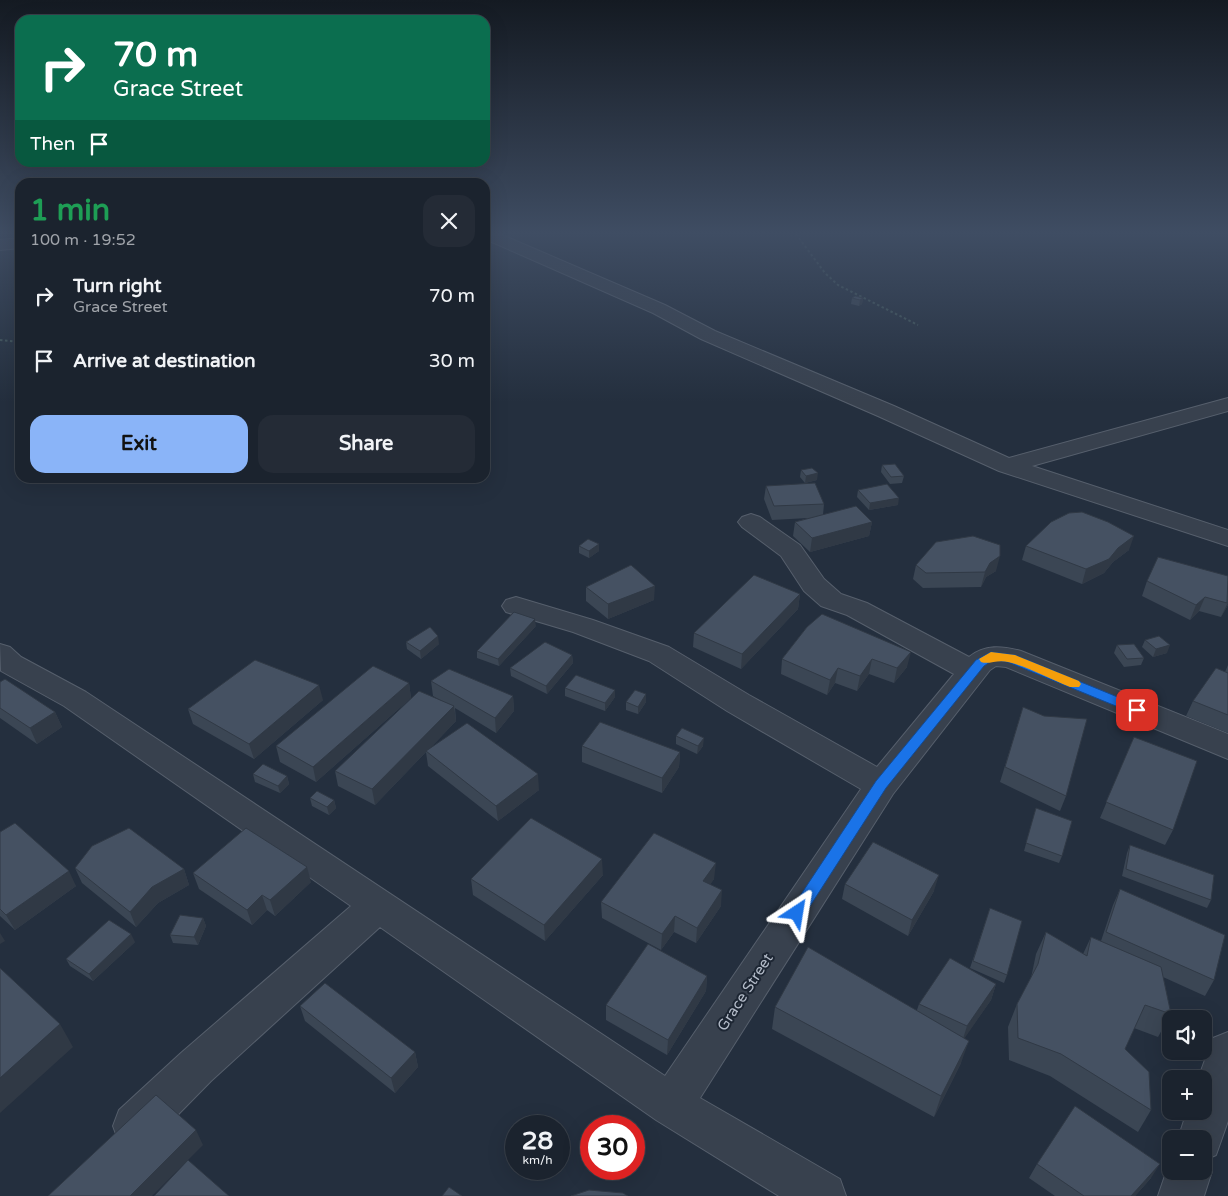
<!DOCTYPE html>
<html lang="en">
<head>
<meta charset="utf-8">
<style>
	:root { --surface:#1b232e; --page:#242b36; --text:#f1f3f6; --muted:#a0a4aa; --line:#39404a; --accent:#8ab4f8 }
	body { margin:0; font-family:"Varela Round",sans-serif; background:var(--page); color:var(--text); height:100vh; display:flex; flex-direction:column; font-size:19px; white-space:nowrap }
	* { box-sizing:border-box; margin:0 }
	p { font-size:16px; color:var(--muted) }
	.icon { flex:none; width:28px; height:28px; fill:none; stroke:currentColor; stroke-width:2; stroke-linecap:round; stroke-linejoin:round }
	.map { position:relative; flex:1; overflow:hidden }
	.drawer { position:absolute; left:15px; top:178px; width:475px; height:305px; display:flex; flex-direction:column; background:var(--surface); border-radius:15px; box-shadow:0 5px 20px #0002,0 0 0 1px var(--line) }
	.drawer>* { flex:none }
	.guide { position:absolute; left:15px; top:15px; width:475px; height:152px; border-radius:15px; box-shadow:0 5px 20px #0002,0 0 0 1px var(--line); background:#0b6e4f; color:#fff; overflow:hidden }
	.tools { position:absolute; left:1162px; top:1010px; display:grid; gap:10px }
	.tools a { display:grid; place-items:center; width:50px; height:50px; border-radius:10px; background:var(--surface); box-shadow:0 5px 20px #0002,0 0 0 1px var(--line); font-size:25px }
	.speed { position:absolute; left:505px; top:1115px; display:flex; gap:10px; font-size:25px; font-weight:700; text-align:center }
	.speed>* { display:grid; place-content:center; width:65px; height:65px; border-radius:50%; background:var(--surface); box-shadow:0 5px 20px #0002,0 0 0 1px var(--line); line-height:1 }
	.speed small { font-size:12px; font-weight:400 }
	.speed .limit { border:8px solid #d22; background:#fff; color:#111 }
	.pin { position:absolute; display:grid; place-items:center; width:42px; height:42px; color:#fff; margin:-21px; border-radius:10px; box-shadow:0 2px 8px #0006 }
	.me { position:absolute; width:55px; margin:-28px; rotate:33deg; stroke-linejoin:round; filter:drop-shadow(0 0 4px #0008) }
	.turn { display:flex; align-items:center; gap:18px; height:105px; padding:0 15px; font-size:22px }
	.turn .icon { width:65px; height:65px; stroke-width:2.5 }
	.turn b { display:block; font-size:35px; line-height:42px }
	.then { display:flex; align-items:center; height:48px; padding:0 15px; background:#0003; gap:10px; font-size:19px }
	.round { display:grid; place-items:center; flex:none; width:52px; height:52px; border-radius:15px; background:var(--page) }
	.summary { display:flex; align-items:center; justify-content:space-between; height:85px; padding:0 15px }
	h1 { font-size:30px; font-weight:700; line-height:38px; color:#1e9e55 }
	.action { display:flex; gap:10px; margin-top:auto; padding:10px 15px }
	.action a { flex:1; height:58px; border-radius:15px; background:var(--accent); color:#111; font-size:20px; font-weight:700; line-height:58px; text-align:center }
	.action a+a { background:var(--page); color:var(--text) }
	ul { padding:0; list-style:none }
	li { display:flex; align-items:center; gap:15px; height:65px; padding:0 15px }
	li div { flex:1 }
	li b { display:block; font-size:19px }
	li em { font-style:normal }
	.map>svg:first-child { display:block }
	.lines { fill:none; stroke-linecap:round; stroke-linejoin:round }
	.minor-casing { stroke:#565f6c; stroke-width:2 }
	.path { stroke:#44595c; stroke-width:2; stroke-dasharray:2.5 2.5; stroke-linecap:butt }
	.minor { fill:#38414e; fill-rule:evenodd }
	.wall { fill:#3b4654 }
	.shaded-wall { fill:#303945 }
	.building { fill:#455162; stroke:#303945 }
	.route { fill:#1a73e8; stroke:#114b97 }
	.slow { fill:#f59e0b }
	.labels { text-anchor:middle; stroke-width:4; stroke-linejoin:round; paint-order:stroke }
	.near-street-label { font-size:15px; fill:#b4bcc9; stroke:#1d2633 }
</style>
</head>
<body>
<div class="map">
<svg width="1228" height="1196" viewBox="0 0 1228 1196">
	<rect width="100%" height="100%" fill="#242f3e"/>
	<g class="lines">
		<!-- minor casing -->
		<g class="minor-casing">
			<path id="minor" d="M485 234H500L665 305 715 331 894 406 1009 458 1228 398V411L1032 466 1228 530V546L999 471 878 416 701 339 653 313 485 239Z
				M20 238V248L0 250V240Z
				M751 514 760 517 800 545 824 579 841 594 867 603 969 657C985 644 1002 646 1021 651L1228 734V759L1006 667 996 666 990 670 893 794 700 1098 840 1179 846 1196H779L656 1120 380 927 211 1081 151 1142 135 1148 119 1142 113 1126 119 1110 181 1053 351 906 64 706 1 671 0 644 10 647 21 657 86 692 665 1076 861 789 727 711 649 661 573 632 506 612 502 606 506 600 516 597 593 620 669 647 749 695 877 767 954 674 847 615 821 606 804 591 781 556 742 527 738 522 742 517Z
				M1228 1032V1121L1216 1155 1207 1159 1212 1171 1204 1196H1158L1171 1158V1171H1204V1139H1178L1187 1111H1204V1079H1198L1213 1038Z"/>
		</g>
		<!-- path -->
		<path class="path" d="M796 234 825 273 838 285 918 325
			M0 340 20 342"/>
		<!-- minor -->
		<use href="#minor" class="minor"/>
	</g>
	<!-- wall -->
	<path class="wall" d="M852 298H863L862 304 859 306 851 304Z
		M882 465 904 476 902 483 890 484 881 472Z
		M801 470 817 480 805 483 800 477Z
		M766 486 824 504 823 515 872 522 869 536 810 552 793 536 795 522 808 518 772 520 764 499Z
		M858 490 898 505 869 510 857 497Z
		M579 546 599 551 589 558 579 553Z
		M1026 546 1129 550 1113 562 1104 573 1082 584 1022 560Z
		M916 565 996 571 986 577 981 587 923 588 913 579Z
		M1228 576V605L1221 617 1199 611 1190 620 1142 596 1147 581Z
		M586 587 654 600 608 619 586 601Z
		M800 594 798 609 741 669 693 647 694 633Z
		M536 626 499 666 477 658V651Z
		M807 627 907 667 894 683 869 674 857 691 835 683 827 695 781 674 782 659Z
		M1145 640 1167 653 1153 657 1142 647Z
		M406 642 439 644 421 659 407 649Z
		M1117 645 1144 658 1141 665 1124 667 1114 653Z
		M572 655 573 663 547 694 511 676 510 668Z
		M1228 665V733L1186 716 1193 701 1225 672Z
		M431 681 513 696 514 711 496 733 455 708 456 721 430 748 539 790 498 821 428 766 426 752 375 805 338 786 335 771 442 701 433 696Z
		M0 682 55 712 62 727 37 744 0 718Z
		M409 683 411 698 316 782 280 762 276 746Z
		M565 688 615 690V697L605 711 565 696Z
		M646 694V702L638 714 626 710V702Z
		M323 700 254 759 193 724 188 709Z
		M1023 707 1066 796 1060 811 1000 782Z
		M676 736 703 746 697 754 676 744Z
		M1134 737 1173 830 1165 845 1100 818Z
		M582 746 680 752 679 767 662 793 582 762Z
		M253 774 287 776 289 784 280 793 255 782Z
		M310 798 334 800 336 808 329 815 312 806Z
		M1036 808 1062 856 1059 863 1024 851Z
		M0 832 76 886 15 930 0 916Z
		M1130 845 1211 900 1207 908 1122 876 1127 853Z
		M75 868 184 869 189 885 158 903 136 927 82 883Z
		M193 873 311 882 275 916 267 910 252 925 199 889Z
		M603 875 545 941 473 895 471 879Z
		M714 879 710 884 721 906 696 943 674 932 661 950 602 918 601 902Z
		M845 884 934 891 908 936 842 899Z
		M1120 889 1214 980 1205 996 1163 977 1171 1014 1158 1037 1134 1028 1125 1049 1151 1110 1138 1132 1050 1076 1009 1060 1008 1027 1017 1004 1031 978 1036 954 1046 932 1083 954 1091 937 1101 941 1113 905Z
		M990 908 1007 975 1004 983 970 968Z
		M203 918 206 926 198 945 173 943 170 935Z
		M135 942 93 981 70 966 66 959Z
		M707 976 706 991 667 1055 606 1020V1005Z
		M996 984 991 1000 964 1038 961 1063 934 1117 772 1029 775 1007 917 1010 919 1004Z
		M300 1006 415 1052 418 1067 395 1093 305 1021Z
		M1037 1164 1151 1178 1135 1196H1055L1029 1178Z"/>
	<!-- shaded-wall -->
	<path class="shaded-wall" d="M863 298 862 304 859 306 860 300Z
		M818 473 817 480 805 483 806 476Z
		M899 498 898 505 869 510 870 503Z
		M872 522 869 536 810 552 812 538Z
		M1134 536 1129 550 1113 562 1104 573 1082 584 1086 569Z
		M599 544V551L589 558V551Z
		M1000 556 996 571 986 577 981 587 985 572 990 563Z
		M655 586 654 600 608 619V604Z
		M800 594 798 609 741 669 742 654Z
		M1205 597 1199 611 1190 620 1196 605Z
		M1228 602V605L1221 617Z
		M535 619 536 626 499 666 498 659Z
		M438 636 439 644 421 659 420 651Z
		M1170 645 1167 653 1153 657 1156 649Z
		M911 652 907 667 894 683 897 668Z
		M572 655 573 663 547 694 546 686Z
		M872 659 869 674 857 691 860 676Z
		M838 668 835 683 827 695 830 680Z
		M409 683 411 698 316 782 313 767Z
		M319 685 323 700 254 759 249 744Z
		M615 690V697L605 711V703Z
		M646 694V702L638 714V707Z
		M513 696 514 711 496 733 495 718Z
		M454 706 456 721 427 752 426 751V752L375 805 372 789Z
		M55 712 62 727 37 744 30 728Z
		M704 738 703 746 697 754 698 746Z
		M680 752 679 767 662 793V778Z
		M538 774 539 790 498 821 496 806Z
		M287 776 289 784 280 793 278 786Z
		M334 800 336 808 329 815 327 807Z
		M602 859 603 875 545 941 544 925Z
		M716 863 714 879 702 897 703 881Z
		M307 867 311 882 275 916 270 900Z
		M184 869 189 885 158 903 136 927 130 912 152 887Z
		M69 871 76 886 15 930 6 915Z
		M939 875 934 891 908 936 912 920Z
		M722 890 721 906 696 943 697 928Z
		M262 895 267 910 252 925 247 910Z
		M675 916 674 932 661 950 662 934Z
		M203 918 206 926 198 945 194 937Z
		M0 933 5 941 0 944Z
		M131 934 135 942 93 981 89 974Z
		M707 976 706 991 667 1055 668 1040Z
		M996 984 991 1000 962 1042 967 1026Z
		M60 1024 73 1047 0 1113V1078Z
		M969 1041 961 1063 934 1117 941 1096Z
		M415 1052 418 1067 395 1093 391 1078Z
		M196 1130 203 1145 152 1196H130Z
		M1160 1164 1151 1178 1135 1196H1131Z"/>
	<!-- building -->
	<path class="building" d="M855 296 863 298 860 300 852 298Z
		M895 464 904 476 891 477 882 465Z
		M812 468 818 473 806 476 801 470Z
		M815 483 824 504 774 506 766 486Z
		M887 484 899 498 870 503 858 490Z
		M856 506 872 522 812 538 795 522Z
		M1082 512 1108 522 1134 536 1118 548 1109 559 1086 569 1026 546 1051 522 1069 513Z
		M973 536 1000 545V556L990 563 985 572 926 573 916 565 936 542Z
		M588 539 599 544 589 551 579 546Z
		M1158 557 1228 576 1227 603 1205 597 1196 605 1147 581Z
		M631 565 655 586 608 604 586 587Z
		M754 575 800 594 742 654 694 633Z
		M514 612 535 619 498 659 477 651Z
		M822 614 911 652 897 668 872 659 860 676 838 668 830 680 782 659 807 627Z
		M430 627 438 636 420 651 406 642Z
		M1159 636 1170 645 1156 649 1145 640Z
		M545 642 572 655 546 686 510 668Z
		M1134 644 1144 658 1127 659 1117 645Z
		M255 660 319 685 249 744 188 709Z
		M373 666 409 683 313 767 276 746Z
		M1216 668 1228 673V715L1193 701Z
		M449 669 513 696 495 718 431 681Z
		M576 675 615 690 605 703 565 688Z
		M5 679 55 712 30 728 0 708V682Z
		M635 690 646 694 638 707 626 702Z
		M419 691 454 706 372 789 335 771Z
		M1023 707 1044 716 1087 719 1066 796 1005 767Z
		M600 722 680 752 662 778 582 746Z
		M467 723 538 774 496 806 426 751Z
		M682 728 704 738 698 746 676 736Z
		M1134 737 1197 761 1173 830 1106 802Z
		M263 764 287 776 278 786 253 774Z
		M317 791 334 800 327 807 310 798Z
		M1036 808 1072 821 1062 856 1026 843Z
		M531 818 602 859 544 925 471 879Z
		M15 823 69 871 6 915 0 909V832Z
		M129 828 184 869 152 887 130 912 75 868 92 846Z
		M246 828 307 867 270 900 262 895 247 910 193 873Z
		M654 833 716 863 703 881 722 890 697 928 675 916 662 934 601 902Z
		M873 842 939 875 912 920 845 884Z
		M1130 845 1214 875 1211 900 1126 869Z
		M1120 889 1225 935 1214 980 1106 932Z
		M990 908 1022 921 1007 975 973 961Z
		M180 915 203 918 194 937 170 935Z
		M109 920 131 934 89 974 66 959Z
		M1046 932 1087 956 1091 937 1161 967 1171 1014 1145 1005 1125 1049 1149 1072 1151 1110 1061 1054 1018 1038 1017 1004 1038 964Z
		M648 944 707 976 668 1040 606 1005Z
		M808 947 969 1041 941 1096 775 1007Z
		M950 958 996 984 967 1026 919 1004Z
		M0 968 60 1024 0 1078Z
		M325 983 415 1052 391 1078 300 1006Z
		M156 1095 196 1130 130 1196H48Z
		M1075 1106 1160 1164 1131 1196H1084L1037 1164Z
		M188 1160 229 1196H154Z
		M449 1187 462 1196H442Z
		M589 1190 623 1193 628 1196H571Z"/>
	<!-- sky -->
	<linearGradient id="sky" x2="0" y2="1"><stop stop-color="#141a22"/><stop offset="0.58" stop-color="#3f4d63"/><stop offset="1" stop-color="#3f4d63" stop-opacity="0"/></linearGradient>
	<rect width="1228" height="402" fill="url(#sky)"/>
	<!-- route -->
	<path class="route" d="M991 652 1015 655 1142 707 1144 710 1142 713H1133L1008 662 993 660 984 666 886 788 803 917 797 919 792 917 790 913 792 908 876 781 976 660Z"/>
	<!-- slow -->
	<path class="slow" d="M991 652 1015 655 1079 681 1081 684 1079 687H1070C1050 679 1029 667 1008 662 997 659 989 665 981 662L979 659Z"/>
	<g class="labels">
		<!-- near-street labels -->
		<g class="near-street-label">
			<text transform="translate(745 992) rotate(-57)" y="5">Grace Street</text>
		</g>
	</g>
</svg>
<div class="tools">
<a><svg class="icon" aria-label="sound" viewBox="0 0 24 24"><path d="M4 9h4l5-4v14l-5-4H4zM17 9q2 3 0 6"/></svg></a>
<a>+</a>
<a>−</a>
</div>
<div class="speed"><div>28<small>km/h</small></div><div class="limit">30</div></div>
<div class="pin" style="left:1137px;top:710px;background:#d93025"><svg class="icon" aria-label="arrive" viewBox="0 0 24 24"><path d="M6 21V4h12l-3 4 3 4H6"/></svg></div>
<svg class="me" style="left:797px;top:913px" viewBox="-20 -20 40 40"><path d="M0-17L14 15 0 8-14 15z" fill="#1a73e8" stroke="#fff" stroke-width="4"/></svg>
<div class="guide">
<div class="turn"><svg class="icon" aria-label="right" viewBox="0 0 24 24"><path d="M7 20v-9h11M14 6l5 5-5 5"/></svg><div><b>70 m</b>Grace Street</div></div>
<div class="then">Then<svg class="icon" aria-label="arrive" viewBox="0 0 24 24"><path d="M6 21V4h12l-3 4 3 4H6"/></svg></div>
</div>
<section class="drawer">
<div class="summary"><div><h1>1 min</h1><p>100 m · 19:52</p></div><a class="round"><svg class="icon" aria-label="close" viewBox="0 0 24 24"><path d="M6 6l12 12M18 6L6 18"/></svg></a></div>
<ul>
<li><svg class="icon" aria-label="right" viewBox="0 0 24 24"><path d="M7 20v-9h11M14 6l5 5-5 5"/></svg><div><b>Turn right</b><p>Grace Street</p></div><em>70 m</em></li>
<li><svg class="icon" aria-label="arrive" viewBox="0 0 24 24"><path d="M6 21V4h12l-3 4 3 4H6"/></svg><div><b>Arrive at destination</b></div><em>30 m</em></li>
</ul>
<div class="action"><a>Exit</a><a>Share</a></div>
</section>
</div>
</body>
</html>
